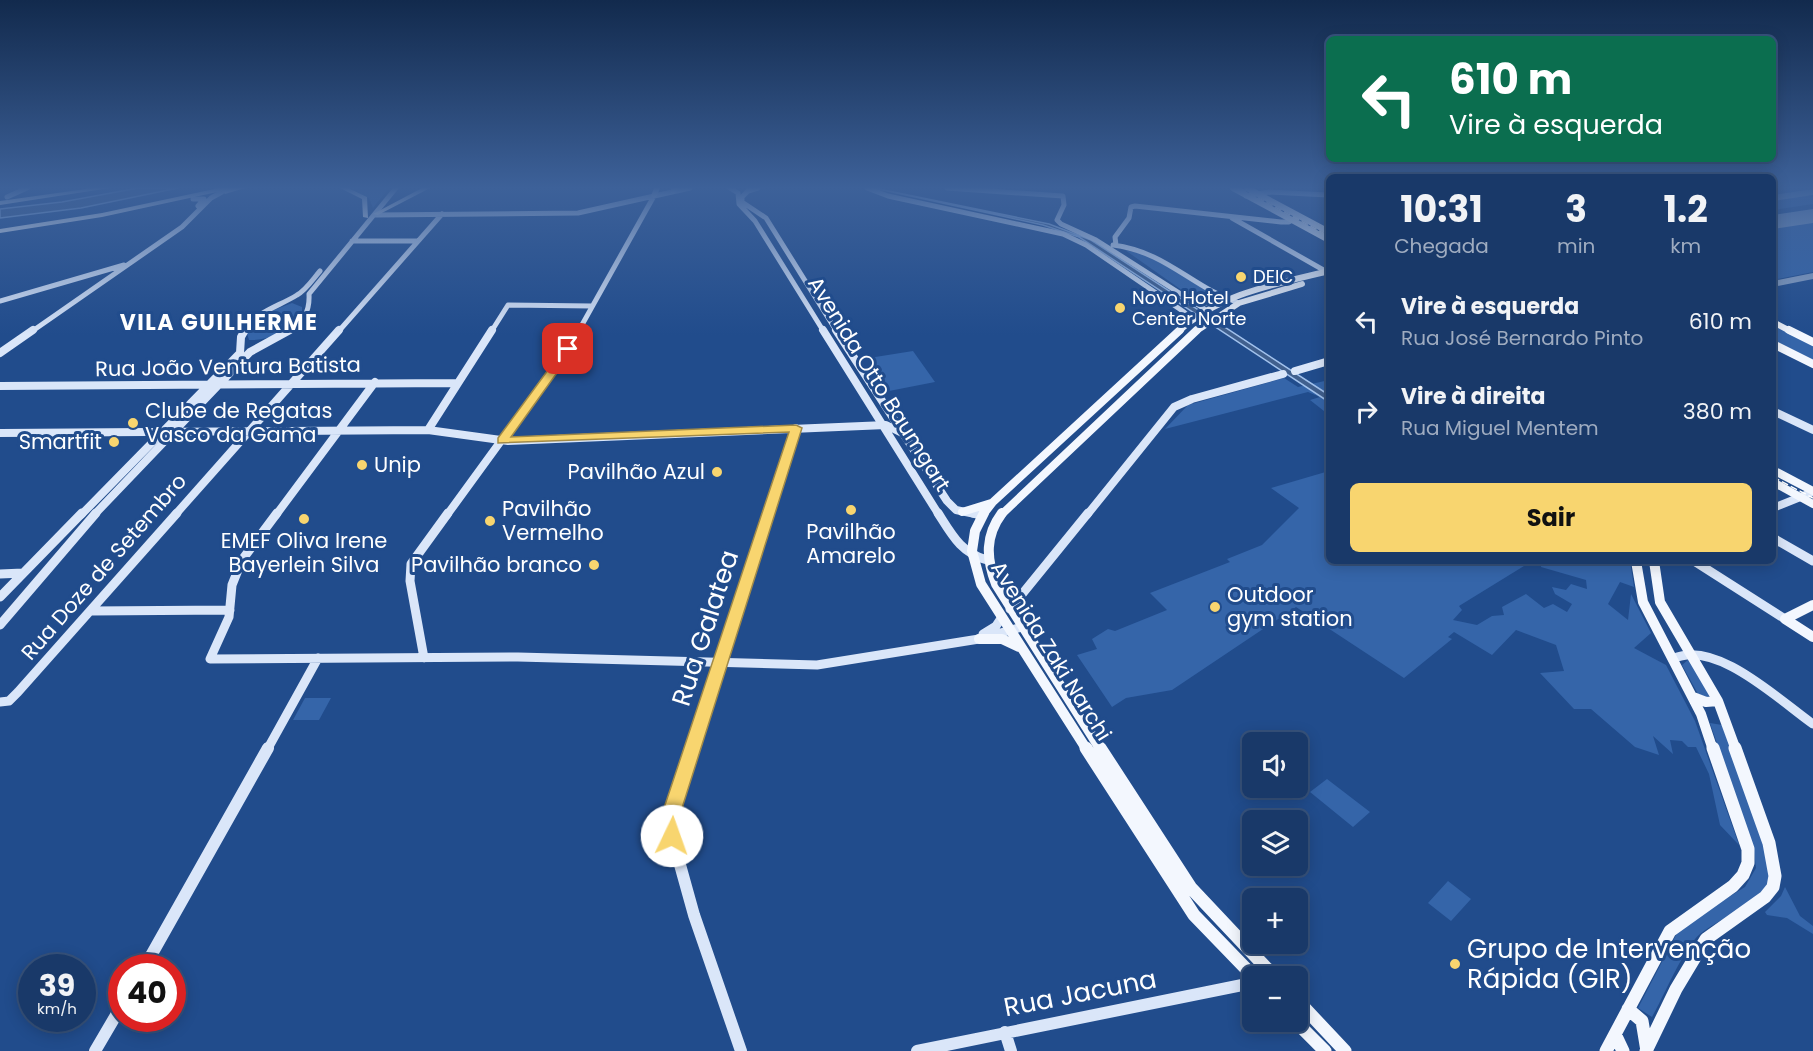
<!DOCTYPE html>
<html lang="pt">
<head>
<meta charset="utf-8">
<style>
	:root { --surface:#193969; --page:#22406f; --text:#f1f3f6; --muted:#9facc0; --line:#37537d; --accent:#f8d56f }
	body { margin:0; font-family:Poppins,sans-serif; background:var(--page); color:var(--text); height:100vh; display:flex; flex-direction:column; font-size:22px; white-space:nowrap }
	* { box-sizing:border-box; margin:0 }
	p { font-size:20px; color:var(--muted) }
	.icon { flex:none; width:33px; height:33px; fill:none; stroke:currentColor; stroke-width:2; stroke-linecap:round; stroke-linejoin:round }
	.map { position:relative; flex:1; overflow:hidden }
	.details { position:absolute; left:1326px; top:174px; width:450px; height:390px; display:flex; flex-direction:column; background:var(--surface); border-radius:9px; box-shadow:0 3px 15px #0003,0 0 0 2px var(--line) }
	.details>* { flex:none }
	.hud { position:absolute; left:1326px; top:36px; width:450px; height:126px; border-radius:9px; box-shadow:0 3px 15px #0003,0 0 0 2px var(--line); background:#0b6e4f; color:#fff; overflow:hidden }
	.controls { position:absolute; left:1242px; top:732px; display:grid; gap:12px }
	.controls a { display:grid; place-items:center; width:66px; height:66px; border-radius:9px; background:var(--surface); box-shadow:0 3px 15px #0003,0 0 0 2px var(--line); font-size:30px }
	.speed { position:absolute; left:18px; top:954px; display:flex; gap:12px; font-size:30px; font-weight:700; text-align:center }
	.speed>* { display:grid; place-content:center; width:78px; height:78px; border-radius:50%; background:var(--surface); box-shadow:0 3px 15px #0003,0 0 0 2px var(--line); line-height:1 }
	.speed small { font-size:15px; font-weight:400 }
	.speed .limit { border:9px solid #d22; background:#fff; color:#111 }
	.pin { position:absolute; display:grid; place-items:center; width:51px; height:51px; color:#fff; margin:-26px; border-radius:12px; box-shadow:0 3px 9px #0006 }
	.me { position:absolute; width:66px; margin:-33px; rotate:3deg; stroke-linejoin:round; filter:drop-shadow(0 0 4px #0008) }
	.turn { display:flex; align-items:center; gap:21px; height:126px; padding:0 24px; font-size:27px }
	.turn .icon { width:78px; height:78px; stroke-width:2.5 }
	.turn b { display:block; font-size:42px; line-height:51px }
	.eta { display:flex; justify-content:space-evenly; align-items:center; height:102px; text-align:center }
	.eta b { font-size:36px; font-weight:700; line-height:42px }
	.primary-button { display:flex; gap:12px; margin-top:auto; padding:12px 24px }
	.primary-button a { flex:1; height:69px; border-radius:9px; background:var(--accent); color:#111; font-size:24px; font-weight:700; line-height:69px; text-align:center }
	ul { padding:0; list-style:none }
	li { display:flex; align-items:center; gap:18px; height:90px; padding:0 24px }
	li div { flex:1 }
	li b { display:block; font-size:22px }
	li em { font-style:normal }
	.map>svg:first-child { display:block }
	.green { fill:#3565a9 }
	.water { fill:#41608e; stroke:#a2c2ed; stroke-width:1.5 }
	.lines { fill:none; stroke-linecap:round; stroke-linejoin:round }
	.taxiway { fill:#90a6c6; fill-rule:evenodd }
	.runway { fill:#90a6c6; fill-rule:evenodd }
	.secondary-far3 { stroke:#dae6f9; stroke-width:5 }
	.secondary-far2 { stroke:#dae6f9; stroke-width:8 }
	.secondary-far1 { stroke:#dae6f9; stroke-width:9 }
	.secondary { stroke:#dae6f9; stroke-width:12 }
	.primary-far3 { stroke:#f3f7fe; stroke-width:6 }
	.primary-far2 { stroke:#f3f7fe; stroke-width:8 }
	.primary-far1 { stroke:#f3f7fe; stroke-width:10 }
	.primary { stroke:#f3f7fe; stroke-width:13 }
	.highway { fill:#fff; fill-rule:evenodd }
	.rail { stroke:#fff; stroke-width:1.5; stroke-dasharray:7 3; stroke-linecap:butt }
	.route { fill:#f8d56f; stroke:#a18a48; stroke-width:1.5 }
	.poi-dot { fill:#f8d56f; stroke:#214c8c; stroke-width:2 }
	.labels { text-anchor:middle; stroke-width:6; stroke-linejoin:round; paint-order:stroke }
	.far-poi-label { font-size:18px; fill:#fff; stroke:#214c8c; text-anchor:start }
	.street-label { font-size:21px; fill:#fff; stroke:#214c8c }
	.poi-label { font-size:21px; fill:#fff; stroke:#214c8c; text-anchor:start }
	.far-district-label { font-size:22px; font-weight:bold; letter-spacing:1.5px; fill:#fff; stroke:#214c8c }
	.near-street-label { font-size:26px; fill:#fff; stroke:#214c8c }
	.near-poi-label { font-size:26px; fill:#fff; stroke:#214c8c; text-anchor:start }
</style>
</head>
<body>
<div class="map">
<svg width="1813" height="1051" viewBox="0 0 1813 1051">
	<rect width="100%" height="100%" fill="#214c8c"/>
	<!-- green -->
	<path class="green" d="M349 188H389L373 208 369 198Z
		M1805 195 1813 197V204L1773 210V199Z
		M1813 216V272L1773 280V222Z
		M1125 250 1159 258 1219 298 1211 302 1200 303Z
		M292 303 302 307V315C289 331 269 341 249 340L246 330 261 315Z
		M1773 325 1813 345V361L1773 341Z
		M913 351 935 382 889 391 869 358Z
		M1284 378 1298 387 1329 380V415L1310 400 1320 397 1308 392 1165 429 1188 405Z
		M1329 471V561H1532L1459 606 1462 610 1453 620 1477 625 1492 616 1504 615 1502 607 1526 594 1544 608 1553 604 1567 612 1572 604 1555 594 1552 587 1566 590 1571 584 1587 589 1586 580 1541 567 1542 561 1565 562 1571 566 1575 561 1610 563V561H1630L1634 587 1620 582 1608 604 1628 620 1631 594 1651 633 1634 648 1666 665 1695 721 1739 845 1720 825 1709 774 1696 747H1688L1682 741 1670 740 1673 754 1653 736 1659 755 1635 747 1591 709H1574L1540 673 1564 671 1556 645 1516 630 1492 655 1454 632 1448 637 1452 639 1404 678 1296 607 1172 690 1126 698 1112 707 1077 655 1097 649 1092 639 1108 629 1115 631 1167 610 1150 593 1230 562 1227 559 1262 545 1299 508 1271 488Z
		M1689 659 1709 695 1708 698 1698 694 1682 665Z
		M305 698H331L319 720H293Z
		M1710 723 1722 725C1732 754 1776 856 1768 882 1761 901 1716 921 1700 934 1684 947 1663 998 1652 1017L1638 1008 1677 933 1683 925 1745 887 1756 868 1754 851Z
		M1327 779 1370 812 1353 827 1310 792Z
		M1448 881 1471 899 1451 921 1428 903Z
		M1785 887 1800 916 1813 926V934L1787 918 1767 915 1765 912 1781 896Z"/>
	<!-- water -->
	<path class="water" d="M138 188H178L81 208 0 218V209L62 202Z
		M874 188 1049 224 1091 240 1329 395V402L1079 237 1043 225Z"/>
	<g class="lines">
		<!-- taxiway -->
		<path class="taxiway" d="M1813 189V195L1773 201V195Z
			M1813 273V279L1773 287V281Z"/>
		<!-- runway -->
		<path class="runway" d="M1813 209V223L1773 229V215Z"/>
		<!-- secondary-far3 -->
		<path class="secondary-far3" d="M730 188 738 193 739 204 755 221 824 332
			M758 188 748 191 742 197V202L766 218 837 332
			M867 188 888 196 1063 234 1086 245 1184 312 1188 316 1184 326
			M947 188 1063 196 1064 205 1057 220 1061 224 1096 240 1206 310
			M1246 196 1269 192 1328 195
			M7 197 27 188
			M193 199H204L198 206
			M375 215 578 213 690 188
			M1232 218 1327 272
			M352 241H417
			M1113 245C1167 252 1191 287 1239 303
			M1116 245 1115 237 1129 218 1131 207 1135 206 1281 222H1289L1298 216
			M0 301 124 265
			M31 332 182 227 211 198 222 192
			M244 332C256 311 278 307 297 295 306 290 313 279 320 271
			M288 332C303 321 310 313 309 294L396 188
			M338 332 442 214
			M491 332 508 305 592 306
			M578 332 654 196"/>
		<!-- secondary-far2 -->
		<path class="secondary-far2" d="M823 330 939 515
			M836 330 947 501 956 510 980 515
			M0 353 33 330
			M1295 371 1329 361
			M0 386 456 383
			M1773 411 1813 430
			M428 430 492 330
			M0 433 428 430 508 441 886 425 902 433
			M1773 508 1813 492
			M81 515 240 353 241 337 245 330
			M94 515 250 352 290 330
			M175 515 339 330
			M276 515 375 382
			M447 515 568 349 579 330
			M768 515 796 428
			M1087 515 1174 407 1192 399 1283 374"/>
		<!-- secondary-far1 -->
		<path class="secondary-far1" d="M277 513 242 560 232 585 229 617 210 659 518 657 817 665 979 639 1022 627
			M938 513C952 535 961 553 987 560
			M973 513 982 515
			M1773 538 1813 561
			M1694 561 1785 619
			M0 574 23 573
			M0 597 82 513
			M1010 609 1088 513
			M91 611 230 610
			M0 625 96 513
			M983 634 996 626 1002 617
			M424 658 410 581 411 564 448 513
			M1673 659C1715 638 1780 701 1813 724
			M0 702 9 701 18 692 177 513
			M267 750 318 658
			M689 750 768 513"/>
		<!-- secondary -->
		<path class="secondary" d="M690 748 676 798 672 836 694 915 741 1051
			M144 968 268 748
			M1005 1032 1011 1051
			M95 1051 122 1005
			M917 1051 1252 983"/>
		<!-- primary-far3 -->
		<path class="primary-far3" d="M1233 188 1329 240
			M1247 188 1329 232
			M1192 301 1214 303
			M1773 322 1792 332
			M1178 332C1220 293 1276 284 1329 271
			M1195 332 1239 303 1302 284"/>
		<!-- primary-far2 -->
		<path class="primary-far2" d="M1789 330 1813 342
			M1773 344 1813 364
			M1773 470 1813 491
			M1773 482 1813 504
			M962 512 991 503
			M983 515 993 502 1180 330
			M1001 515 1197 330"/>
		<!-- primary-far1 -->
		<path class="primary-far1" d="M984 513 975 531 972 551 981 584 1087 750
			M1002 513C985 536 986 558 996 584L1101 750
			M1636 561 1643 602 1701 714 1713 750
			M1654 561 1660 602 1718 701 1736 750
			M1785 619 1813 637
			M1785 619 1813 605
			M979 639H1002L1019 647
			M1693 697 1706 702 1718 701"/>
		<!-- primary -->
		<path class="primary" d="M1086 748 1194 915 1253 976
			M1100 748 1191 888 1274 976
			M1298 1001 1345 1051
			M1628 1009 1642 1021 1647 1051
			M1296 1022 1325 1051
			M1615 1034 1623 1051
			M1606 1051 1670 931 1733 886 1743 875 1748 863V849L1713 748
			M1646 1051 1676 989 1706 939 1765 897 1773 887 1775 876 1769 843 1735 748"/>
		<!-- highway -->
		<path class="highway" d="M93 188H110L0 205V201Z
			M219 188H245L225 194 222 191 102 217 0 233V229L102 213Z
			M340 188H348L367 197 368 218 363 217 362 199Z
			M422 188H430L378 215 373 214Z
			M654 188H660L657 196 654 198 651 196Z
			M672 188H678L675 193 673 194 670 192Z"/>
		<!-- rail -->
		<path class="rail" d="M1240 188 1329 236
			M1773 477 1813 498"/>
	</g>
	<!-- sky -->
	<linearGradient id="sky" x2="0" y2="1"><stop stop-color="#122a4d"/><stop offset="0.56" stop-color="#3d6199"/><stop offset="1" stop-color="#3d6199" stop-opacity="0"/></linearGradient>
	<rect width="1813" height="335" fill="url(#sky)"/>
	<!-- route -->
	<path class="route" d="M568 346 574 349 511 437 796 425 802 428 683 805 678 842 672 844 665 842 663 836 665 805 789 432 498 443V438L565 347Z"/>
	<!-- markers -->
	<g class="poi-dot">
		<circle cx="1241" cy="277" r="6"/>
		<circle cx="1120" cy="308" r="6"/>
		<circle cx="133" cy="423" r="6"/>
		<circle cx="114" cy="442" r="6"/>
		<circle cx="362" cy="465" r="6"/>
		<circle cx="717" cy="472" r="6"/>
		<circle cx="851" cy="510" r="6"/>
		<circle cx="304" cy="519" r="6"/>
		<circle cx="490" cy="521" r="6"/>
		<circle cx="594" cy="565" r="6"/>
		<circle cx="1215" cy="607" r="6"/>
		<circle cx="1455" cy="964" r="6"/>
	</g>
	<g class="labels">
		<!-- far-poi labels -->
		<g class="far-poi-label">
			<text x="1253" y="283">DEIC</text>
			<text x="1132" y="304">Novo Hotel<tspan x="1132" dy="21">Center Norte</tspan></text>
		</g>
		<!-- street labels -->
		<g class="street-label">
			<text transform="translate(228 367) rotate(-1)" y="7">Rua João Ventura Batista</text>
			<text transform="translate(879 384) rotate(58)" y="7">Avenida Otto Baumgart</text>
			<text transform="translate(104 567) rotate(-49)" y="7">Rua Doze de Setembro</text>
			<text transform="translate(1051 651) rotate(58)" y="7">Avenida Zaki Narchi</text>
		</g>
		<!-- poi labels -->
		<g class="poi-label">
			<text x="145" y="418">Clube de Regatas<tspan x="145" dy="24">Vasco da Gama</tspan></text>
			<text x="102" y="449" text-anchor="end">Smartfit</text>
			<text x="374" y="472">Unip</text>
			<text x="705" y="479" text-anchor="end">Pavilhão Azul</text>
			<text x="502" y="516">Pavilhão<tspan x="502" dy="24">Vermelho</tspan></text>
			<text x="851" y="539" text-anchor="middle">Pavilhão<tspan x="851" dy="24">Amarelo</tspan></text>
			<text x="304" y="548" text-anchor="middle">EMEF Oliva Irene<tspan x="304" dy="24">Bayerlein Silva</tspan></text>
			<text x="582" y="572" text-anchor="end">Pavilhão branco</text>
			<text x="1227" y="602">Outdoor<tspan x="1227" dy="24">gym station</tspan></text>
		</g>
		<!-- far-district labels -->
		<g class="far-district-label">
			<text x="219" y="330">VILA GUILHERME</text>
		</g>
		<!-- near-street labels -->
		<g class="near-street-label">
			<text transform="translate(705 628) rotate(-72)" y="9">Rua Galatea</text>
			<text transform="translate(1080 993) rotate(-11)" y="9">Rua Jacuna</text>
		</g>
		<!-- near-poi labels -->
		<g class="near-poi-label">
			<text x="1467" y="958">Grupo de Intervenção<tspan x="1467" dy="30">Rápida (GIR)</tspan></text>
		</g>
	</g>
</svg>
<div class="controls">
<a><svg class="icon" aria-label="sound" viewBox="0 0 24 24"><path d="M4 9h4l5-4v14l-5-4H4zM17 9q2 3 0 6"/></svg></a>
<a><svg class="icon" aria-label="layers" viewBox="0 0 24 24"><path d="M12 4l9 5-9 5-9-5zM3 14l9 5 9-5"/></svg></a>
<a>+</a>
<a>−</a>
</div>
<div class="speed"><div>39<small>km/h</small></div><div class="limit">40</div></div>
<div class="pin" style="left:568px;top:349px;background:#d93025"><svg class="icon" aria-label="arrive" viewBox="0 0 24 24"><path d="M6 21V4h12l-3 4 3 4H6"/></svg></div>
<svg class="me" style="left:672px;top:836px" viewBox="-20 -20 40 40"><circle r="19" fill="#fff"/><path d="M0-13L10 11 0 6-10 11z" fill="#f8d56f"/></svg>
<div class="hud">
<div class="turn"><svg class="icon" aria-label="left" viewBox="0 0 24 24"><path d="M17 20v-9H6M10 6l-5 5 5 5"/></svg><div><b>610 m</b>Vire à esquerda</div></div>
</div>
<section class="details">
<div class="eta">
<div><b>10:31</b><p>Chegada</p></div>
<div><b>3</b><p>min</p></div>
<div><b>1.2</b><p>km</p></div>
</div>
<ul>
<li><svg class="icon" aria-label="left" viewBox="0 0 24 24"><path d="M17 20v-9H6M10 6l-5 5 5 5"/></svg><div><b>Vire à esquerda</b><p>Rua José Bernardo Pinto</p></div><em>610 m</em></li>
<li><svg class="icon" aria-label="right" viewBox="0 0 24 24"><path d="M7 20v-9h11M14 6l5 5-5 5"/></svg><div><b>Vire à direita</b><p>Rua Miguel Mentem</p></div><em>380 m</em></li>
</ul>
<div class="primary-button"><a>Sair</a></div>
</section>
</div>
</body>
</html>
